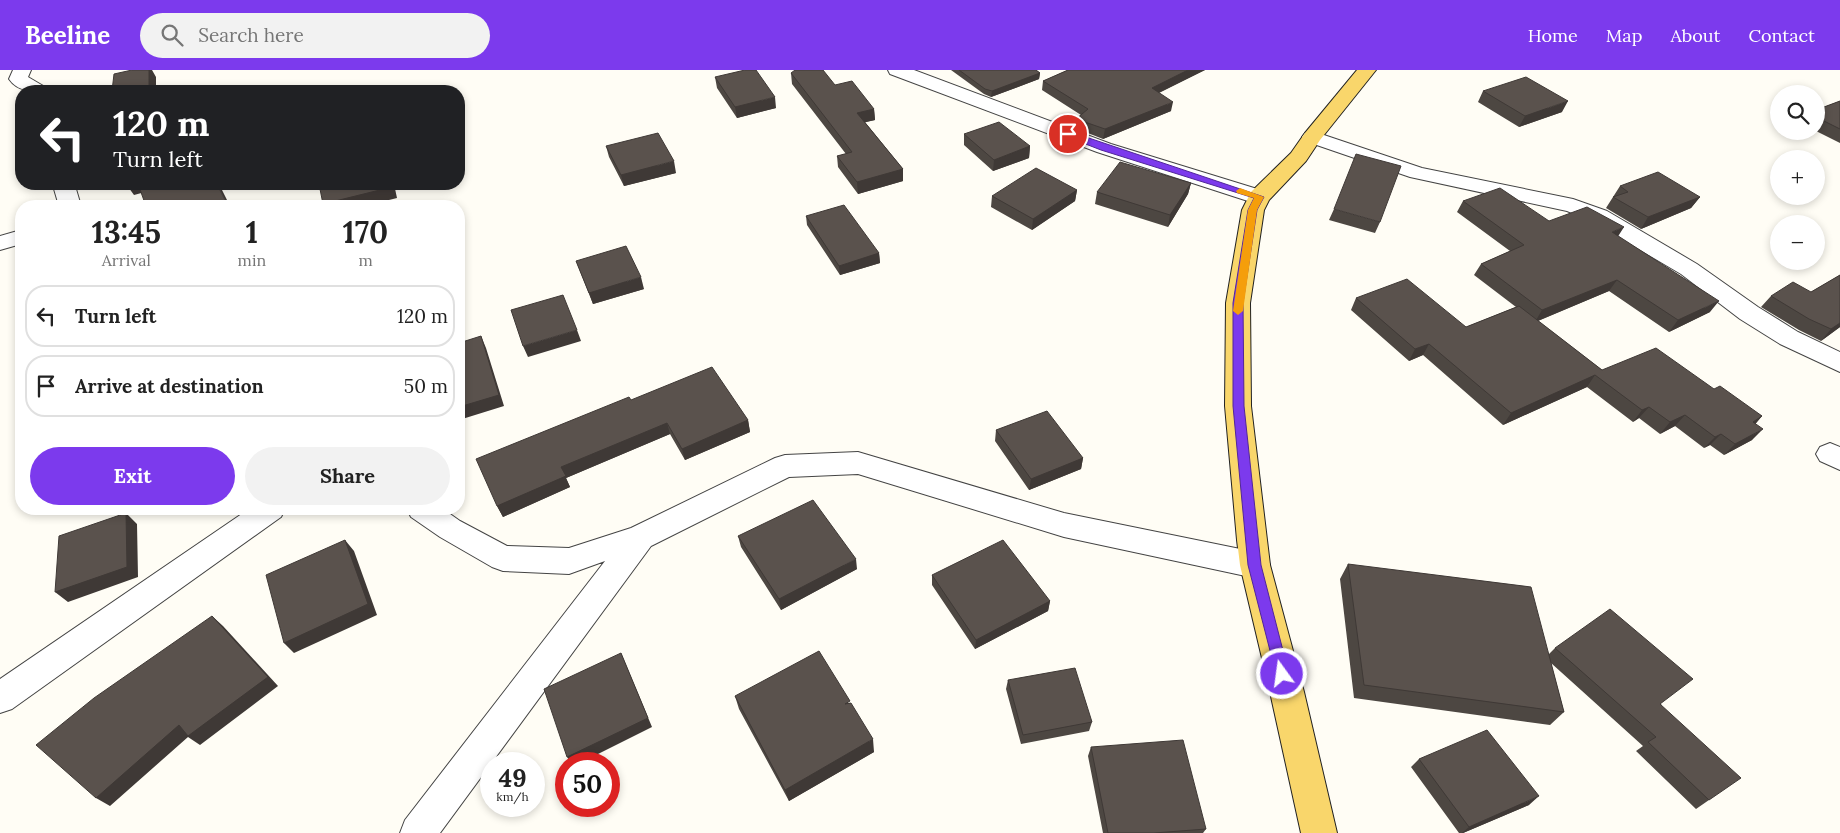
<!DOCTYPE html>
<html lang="en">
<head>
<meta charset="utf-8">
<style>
	:root { --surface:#fff; --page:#f2f2f2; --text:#222; --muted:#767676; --line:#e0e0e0; --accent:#7c3aed }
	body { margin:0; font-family:Lora,serif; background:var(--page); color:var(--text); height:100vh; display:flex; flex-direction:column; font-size:19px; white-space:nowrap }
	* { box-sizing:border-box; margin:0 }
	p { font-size:16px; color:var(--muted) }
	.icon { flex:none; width:28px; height:28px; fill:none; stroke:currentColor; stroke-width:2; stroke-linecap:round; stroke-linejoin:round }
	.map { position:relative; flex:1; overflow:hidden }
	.drawer { position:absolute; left:15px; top:130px; width:450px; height:315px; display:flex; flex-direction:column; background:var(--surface); border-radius:20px; box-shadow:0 2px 8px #0003 }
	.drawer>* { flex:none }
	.banner { position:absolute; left:15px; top:15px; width:450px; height:105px; border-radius:20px; box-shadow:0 2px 8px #0003; background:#202124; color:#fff; overflow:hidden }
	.buttons { position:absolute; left:1770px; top:15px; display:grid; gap:10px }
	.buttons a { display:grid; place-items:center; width:55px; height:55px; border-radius:50%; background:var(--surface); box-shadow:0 2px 8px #0003; font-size:25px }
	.speed { position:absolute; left:480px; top:682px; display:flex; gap:10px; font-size:25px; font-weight:700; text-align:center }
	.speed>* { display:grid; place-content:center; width:65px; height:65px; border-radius:50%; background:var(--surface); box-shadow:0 2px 8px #0003; line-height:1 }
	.speed small { font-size:12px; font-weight:400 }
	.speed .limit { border:8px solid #d22; background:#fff; color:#111 }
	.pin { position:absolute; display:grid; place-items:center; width:42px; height:42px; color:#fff; margin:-21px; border:2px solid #fff; border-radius:50%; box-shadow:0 1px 5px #0007 }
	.me { position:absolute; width:55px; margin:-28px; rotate:346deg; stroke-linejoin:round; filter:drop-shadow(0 0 4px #0008) }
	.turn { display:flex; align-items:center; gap:18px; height:105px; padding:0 15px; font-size:22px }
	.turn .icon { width:65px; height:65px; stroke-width:2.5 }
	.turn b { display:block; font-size:35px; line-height:42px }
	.eta { display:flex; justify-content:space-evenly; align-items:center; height:85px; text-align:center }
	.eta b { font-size:30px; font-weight:700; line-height:35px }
	.cta { display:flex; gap:10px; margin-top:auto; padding:10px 15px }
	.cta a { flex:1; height:58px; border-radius:30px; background:var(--accent); color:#fff; font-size:20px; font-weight:700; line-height:58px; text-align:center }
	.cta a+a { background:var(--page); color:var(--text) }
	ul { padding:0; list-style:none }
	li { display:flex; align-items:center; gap:15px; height:62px; margin:0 10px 8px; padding:0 5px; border:2px solid var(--line); border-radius:20px }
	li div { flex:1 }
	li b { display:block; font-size:19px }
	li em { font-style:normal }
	header { display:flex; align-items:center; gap:30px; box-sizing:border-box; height:70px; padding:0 25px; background:var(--accent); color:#fff }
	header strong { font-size:24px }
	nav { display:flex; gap:28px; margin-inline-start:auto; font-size:18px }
	.search { width:350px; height:45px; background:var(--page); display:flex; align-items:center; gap:12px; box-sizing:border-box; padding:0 18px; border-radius:28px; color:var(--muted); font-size:19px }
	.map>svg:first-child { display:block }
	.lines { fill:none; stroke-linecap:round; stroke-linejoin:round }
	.minor-casing { stroke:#444; stroke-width:2 }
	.major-casing { stroke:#222; stroke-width:2 }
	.minor { fill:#fff; fill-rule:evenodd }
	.major { fill:#f9d66b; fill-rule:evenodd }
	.wall { fill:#4d4742 }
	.shaded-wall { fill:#3f3936 }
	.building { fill:#5a524d; stroke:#3f3936 }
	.route { fill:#7c3aed; stroke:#51269a }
	.slow { fill:#f59e0b }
</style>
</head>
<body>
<header>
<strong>Beeline</strong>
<div class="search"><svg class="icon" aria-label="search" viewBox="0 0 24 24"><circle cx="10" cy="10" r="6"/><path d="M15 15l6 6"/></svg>Search here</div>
<nav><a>Home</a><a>Map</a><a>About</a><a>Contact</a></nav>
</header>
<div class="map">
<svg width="1840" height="763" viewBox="0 0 1840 763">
	<rect width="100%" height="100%" fill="#fffdf5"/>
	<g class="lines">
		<!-- minor casing -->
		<g class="minor-casing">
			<path id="minor" d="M13 0H31L28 7 45 17 48 21C33 22 18 22 9 9Z
				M888 0H914L1111 74 1267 122 1270 127 1267 132 1259 133 1251 132 1097 82 890 4Z
				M1312 61 1422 98 1573 129 1607 141 1697 194 1758 237 1798 262 1840 282V302L1780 274 1740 249 1681 204 1591 151 1567 141 1410 107 1305 71 1302 67 1305 63Z
				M56 114H76V119L81 136H59L54 119Z
				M21 160V174L0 180V166Z
				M1830 373 1840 377V400L1820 391 1816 384 1820 377Z
				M858 382 1064 443 1255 482 1266 486 1270 495 1266 504 1255 508 1064 467 858 404 789 407 651 476 440 763H400L405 750 605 491 569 504 503 501 492 497 440 467 411 447 407 439H443L460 451 507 476 569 478 631 458 775 388 785 385Z
				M249 439H285L281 447 12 639 0 643V609Z"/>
		</g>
		<!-- major casing -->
		<g class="major-casing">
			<path id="major" d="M1357 0H1376L1320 70 1306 91 1269 130 1264 140 1250 233 1251 336 1267 470 1270 495 1304 622 1337 763H1301L1270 622 1240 495 1237 470 1225 336 1226 233 1242 140 1251 122 1291 83 1305 63Z"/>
		</g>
		<!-- minor -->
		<use href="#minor" class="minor"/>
		<!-- major -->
		<use href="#major" class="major"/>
	</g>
	<!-- wall -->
	<path class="wall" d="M951 0H1036L1040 3 1039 9 991 27 984 24Z
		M1068 0H1205L1159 23 1171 41 1103 69 1075 58 1076 49 1081 45 1042 20 1043 11Z
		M791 3 835 15 874 39 875 50 865 52 903 99V111L858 124 838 97 837 86 846 84 792 14Z
		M715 7 776 38 737 48 717 18Z
		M1483 21 1562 42 1519 57 1478 32Z
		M1840 31V73L1816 61V40Z
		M964 64 1030 76 1029 88 993 101 964 75Z
		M606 76 676 103 624 116 609 87Z
		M1191 113 1188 124 1168 157 1095 134 1097 122Z
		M1620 116 1700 127 1691 138 1641 159 1606 138Z
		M1077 120 1075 131 1032 160 991 137 992 126Z
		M1463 131 1549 151 1618 166 1710 242 1669 262 1609 221 1538 251 1602 300 1714 319 1762 346 1756 353 1752 370 1724 385 1710 375 1704 378 1675 356 1660 364 1639 348 1633 352 1587 317 1503 355 1423 285 1409 291 1351 240 1356 228 1466 257 1516 237 1474 205 1481 194 1510 181 1457 142Z
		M1334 139 1380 152 1375 163 1329 150Z
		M806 146 879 183 880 193 840 205 807 155Z
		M576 191 644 219 593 234Z
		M1840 205V257L1821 271 1799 260 1761 237 1771 226 1811 222Z
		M631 330 748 350 750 362 685 390 670 364 566 408 570 417 503 447 497 436Z
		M996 360 1083 388 1081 399 1029 420 995 371Z
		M738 466 857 499 781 540 741 477Z
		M1348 494 1549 584 1555 578 1661 634 1709 730 1696 739 1636 681 1643 676 1551 593 1564 642 1550 655 1354 628 1340 509Z
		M932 505 1050 531 1048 541 975 579 932 515Z
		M1008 610 1092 652 1089 661 1021 674 1006 619Z
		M735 626 850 633 874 682 789 731 739 639Z
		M1091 677 1206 759 1203 763H1103L1088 686Z
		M1419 689 1529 735 1463 763H1459L1411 697Z"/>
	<!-- shaded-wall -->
	<path class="shaded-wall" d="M149 0H152L156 7V21H149Z
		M1188 0H1205L1150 27 1152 18Z
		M1040 3 1039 9 991 27 992 21Z
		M775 27 776 38 737 48 735 37Z
		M1568 31 1562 42 1519 57 1525 46Z
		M1173 32 1171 41 1103 69 1105 59Z
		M874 39 875 50 858 54 857 43Z
		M1030 76 1029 88 993 101 994 90Z
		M674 91 676 103 624 116 621 105Z
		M903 99V111L858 124 857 112Z
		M1191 113 1188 124 1168 157 1170 145Z
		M126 114H139L145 122 134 125Z
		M217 114H219L230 136H228Z
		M391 114H394L397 128 365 136H324L323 134Z
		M1077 120 1075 131 1032 160 1033 149Z
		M1700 127 1691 138 1641 159 1648 147Z
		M1624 157 1617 168 1612 162Z
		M879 183 880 193 840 205 839 196Z
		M641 207 644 219 593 234 589 223Z
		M1617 210 1609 221 1535 252 1542 240Z
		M1719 231 1710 242 1669 262 1678 250Z
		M1840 253V257L1821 271 1831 259Z
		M577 260 581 271 528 287 523 276Z
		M481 266 486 278 504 336 459 350V337Z
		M1429 274 1423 285 1409 291 1415 279Z
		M1595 305 1587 317 1503 355 1511 343Z
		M1649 337 1639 348 1633 352 1642 340Z
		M1685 345 1675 356 1660 364 1670 352Z
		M1762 346 1752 358 1753 352Z
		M748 350 750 362 685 390 682 379Z
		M667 353 670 364 566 408 570 417 503 447 497 436 561 397Z
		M1763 359 1752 370 1724 385 1735 374Z
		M1721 364 1710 375 1704 378 1715 367Z
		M1083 388 1081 399 1029 420 1031 409Z
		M126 443 137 454 138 507 68 532 55 522Z
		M345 470 354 481 377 545 294 583 284 573Z
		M856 489 857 499 781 540 779 529Z
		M1050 531 1048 541 975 579 976 570Z
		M212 546 223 556 278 616 200 675 188 667 110 736 96 728Z
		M621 583 652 657 578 694H572L567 687Z
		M873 669 874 682 789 731 785 720Z
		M1539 726 1529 735 1463 763H1462L1469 757Z"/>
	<!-- building -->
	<path class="building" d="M132 0H149V21H112L114 4Z
		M745 0H756L775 27 735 37 715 7Z
		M795 0H823L835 15 852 11 874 39 857 43 903 99 857 112 837 86 852 82 791 3Z
		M959 0H1036L1040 3 992 21 985 19Z
		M1068 0H1188L1152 18 1173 32 1105 59 1076 49 1088 39 1043 11Z
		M1526 7 1568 31 1525 46 1483 21Z
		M1840 31V59L1816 47V40Z
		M999 52 1030 76 994 90 964 64Z
		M658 63 674 91 621 105 606 76Z
		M1356 84 1401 96 1380 152 1334 139Z
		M1120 92 1191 113 1170 145 1097 122Z
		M1036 98 1077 120 1033 149 992 126Z
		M1658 102 1700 127 1648 147 1613 127 1628 122 1620 116Z
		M138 114H217L228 136H146Z
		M319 114H391L392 117 323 134Z
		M1500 118 1549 151 1587 137 1624 157 1612 162 1719 231 1678 250 1617 210 1542 240 1481 194 1524 175 1463 131Z
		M844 135 879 183 839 196 806 146Z
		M626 176 641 207 589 223 576 191Z
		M1840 205V253L1831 259 1809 249 1771 226 1793 212 1811 222Z
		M1407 209 1466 257 1519 236 1602 300 1656 278 1714 319 1720 316 1762 346 1753 352 1763 359 1735 374 1721 364 1715 367 1685 345 1670 352 1649 337 1642 340 1595 305 1511 343 1429 274 1415 279 1356 228Z
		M563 225 577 260 523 276 511 240Z
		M481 266 499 325 459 337V273Z
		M712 297 748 350 682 379 667 353 561 397 566 406 497 436 476 389 629 327 631 330Z
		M1047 341 1083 388 1031 409 996 360Z
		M813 430 856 489 779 529 738 466Z
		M126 443 127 497 55 522 59 466Z
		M345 470 368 534 284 573 266 505Z
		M1003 470 1050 531 976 570 932 505Z
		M1348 494 1531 517 1564 642 1364 615Z
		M1610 539 1693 609 1660 634 1741 708 1709 730 1648 672 1656 667 1555 578Z
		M212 546 268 607 188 666 179 655 96 728 36 675 94 628Z
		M819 581 850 631 845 634 851 633 873 669 785 720 735 626Z
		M621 583 648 648 567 687 544 619Z
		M1075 598 1092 652 1023 665 1008 610Z
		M1487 660 1539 726 1469 757 1419 689Z
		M1183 670 1206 759 1154 763H1108L1091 677Z"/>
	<!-- route -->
	<path class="route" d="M1065 62H1071L1264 127 1257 140 1243 233 1244 336 1261 495 1289 604 1287 608 1282 610 1278 608 1276 604 1248 495 1233 336V233L1248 140 1254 128 1101 80 1065 66Z"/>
	<!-- slow -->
	<path class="slow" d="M1240 118 1264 127 1257 140 1243 241 1238 245 1233 241 1248 140 1254 128 1237 123 1236 121Z"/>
</svg>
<div class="buttons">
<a><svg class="icon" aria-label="search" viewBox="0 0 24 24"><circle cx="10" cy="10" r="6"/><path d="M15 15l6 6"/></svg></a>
<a>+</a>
<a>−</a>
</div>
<div class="speed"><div>49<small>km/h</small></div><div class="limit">50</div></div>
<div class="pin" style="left:1068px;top:64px;background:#d93025"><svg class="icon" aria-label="arrive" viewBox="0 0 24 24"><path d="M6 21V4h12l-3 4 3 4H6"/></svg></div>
<svg class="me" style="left:1282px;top:604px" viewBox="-20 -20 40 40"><circle r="17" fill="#7c3aed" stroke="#fff" stroke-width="3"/><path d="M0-11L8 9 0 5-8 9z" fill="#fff"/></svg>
<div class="banner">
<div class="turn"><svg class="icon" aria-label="left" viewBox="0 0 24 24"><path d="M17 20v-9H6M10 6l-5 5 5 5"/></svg><div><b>120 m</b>Turn left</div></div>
</div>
<section class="drawer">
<div class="eta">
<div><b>13:45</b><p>Arrival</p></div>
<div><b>1</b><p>min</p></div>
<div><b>170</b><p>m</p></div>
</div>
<ul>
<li><svg class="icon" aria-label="left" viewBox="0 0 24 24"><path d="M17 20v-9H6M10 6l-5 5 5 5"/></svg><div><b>Turn left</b></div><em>120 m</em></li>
<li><svg class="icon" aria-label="arrive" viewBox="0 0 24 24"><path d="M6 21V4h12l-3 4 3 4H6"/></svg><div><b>Arrive at destination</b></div><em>50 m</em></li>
</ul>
<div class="cta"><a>Exit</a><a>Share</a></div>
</section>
</div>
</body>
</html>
